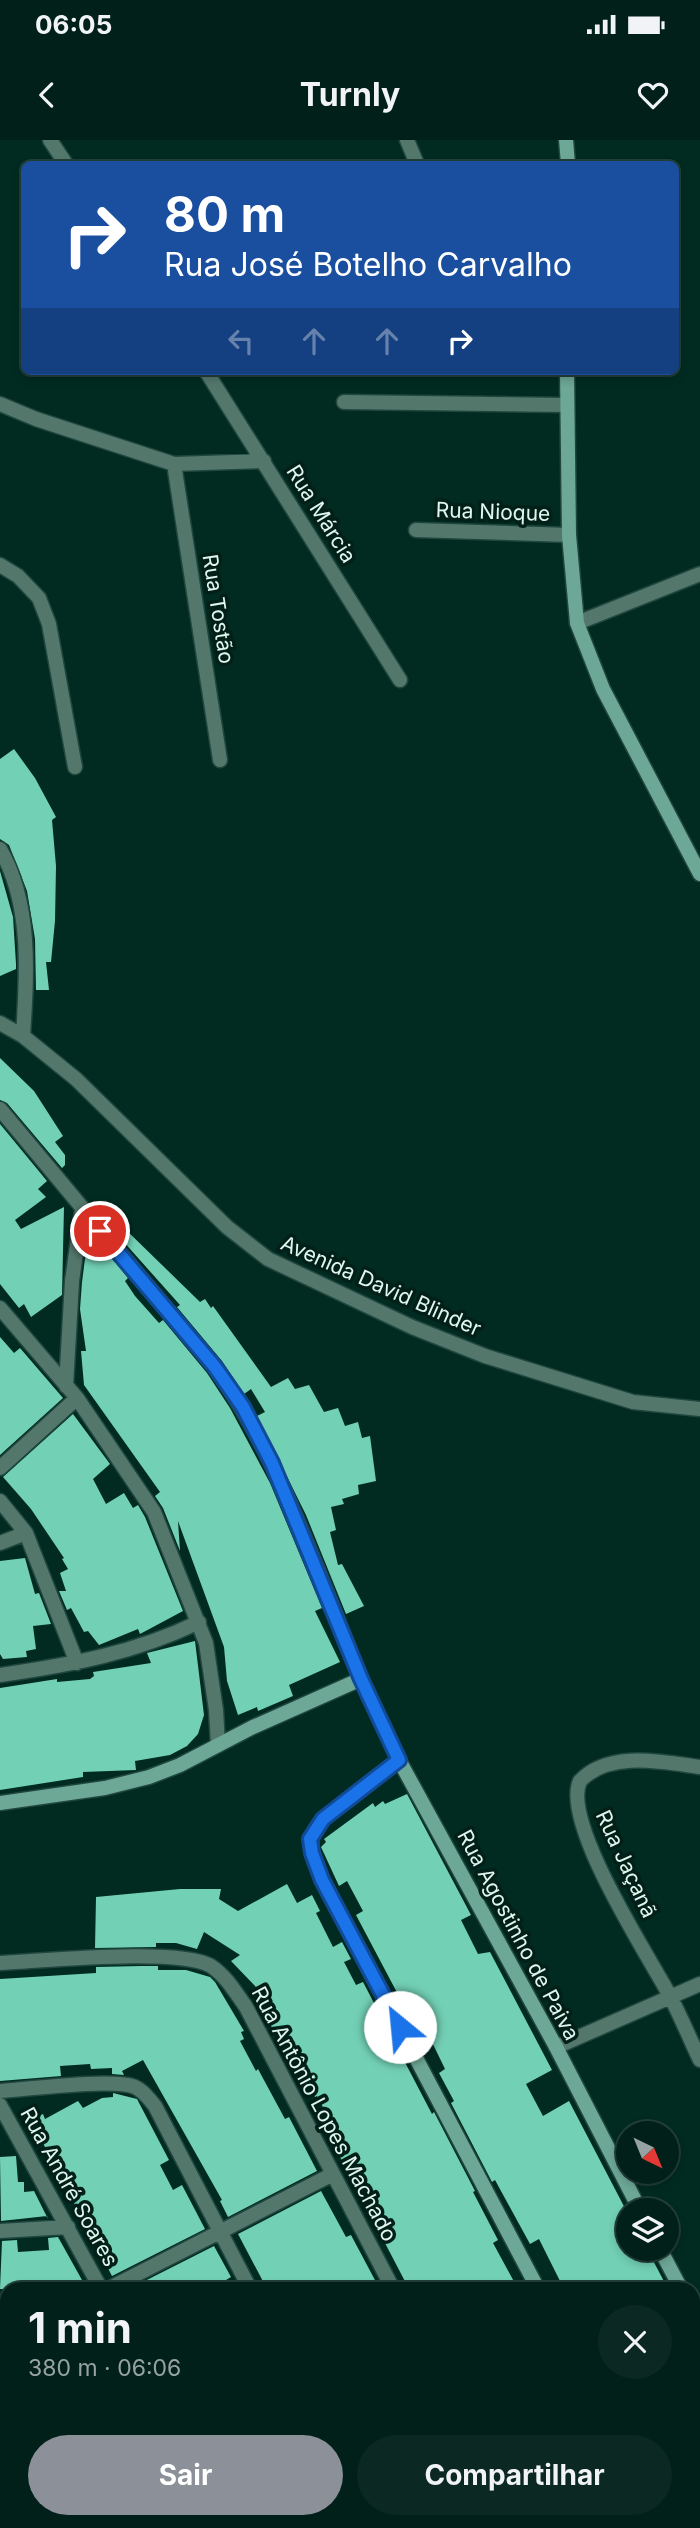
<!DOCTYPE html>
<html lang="pt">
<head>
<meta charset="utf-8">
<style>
	:root { --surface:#012019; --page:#0b2822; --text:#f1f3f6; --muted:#96a3a2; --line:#233e38; --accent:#8c9099 }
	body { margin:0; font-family:Inter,sans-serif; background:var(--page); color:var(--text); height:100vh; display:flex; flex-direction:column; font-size:26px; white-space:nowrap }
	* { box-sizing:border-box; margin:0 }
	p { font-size:23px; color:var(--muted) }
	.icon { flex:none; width:38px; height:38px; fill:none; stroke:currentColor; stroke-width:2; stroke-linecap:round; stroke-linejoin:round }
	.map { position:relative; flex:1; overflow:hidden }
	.details { position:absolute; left:0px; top:2142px; width:700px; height:247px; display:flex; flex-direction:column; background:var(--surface); border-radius:21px 21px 0 0; box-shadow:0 4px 10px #0003,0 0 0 2px var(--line) }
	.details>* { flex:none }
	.top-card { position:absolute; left:21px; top:21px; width:658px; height:214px; border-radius:10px; box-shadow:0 4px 10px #0003,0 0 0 2px var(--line); background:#1a4fa0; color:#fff; overflow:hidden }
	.needle { width:46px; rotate:137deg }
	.buttons { position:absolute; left:616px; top:1981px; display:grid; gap:14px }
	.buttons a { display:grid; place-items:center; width:63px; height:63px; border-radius:50%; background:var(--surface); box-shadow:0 4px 10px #0003,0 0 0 2px var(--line); font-size:35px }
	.pin { position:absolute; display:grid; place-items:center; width:60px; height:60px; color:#fff; margin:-30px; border:4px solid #fff; border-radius:50%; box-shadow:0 2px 7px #0007 }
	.me { position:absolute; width:77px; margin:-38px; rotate:332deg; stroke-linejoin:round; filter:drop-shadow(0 0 5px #0008) }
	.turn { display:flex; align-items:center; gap:24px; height:147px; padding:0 28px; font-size:32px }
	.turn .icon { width:91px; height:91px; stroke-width:2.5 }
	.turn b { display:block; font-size:49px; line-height:60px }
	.lanes { display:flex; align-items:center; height:66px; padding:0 28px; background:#0003; justify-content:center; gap:35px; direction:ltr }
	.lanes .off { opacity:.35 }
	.round { display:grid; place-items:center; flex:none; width:74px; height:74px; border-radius:37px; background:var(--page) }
	.summary { display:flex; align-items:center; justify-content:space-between; height:119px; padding:0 28px }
	h1 { font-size:42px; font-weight:700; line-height:52px }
	.button { display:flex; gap:14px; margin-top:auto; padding:14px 28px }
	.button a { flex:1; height:80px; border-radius:42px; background:var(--accent); color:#fff; font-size:28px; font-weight:700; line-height:80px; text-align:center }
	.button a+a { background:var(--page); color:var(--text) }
	.status { display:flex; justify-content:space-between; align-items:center; height:49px; padding:0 35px; background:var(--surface); direction:ltr }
	.status svg { height:19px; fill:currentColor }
	header { display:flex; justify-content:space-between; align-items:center; height:91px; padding:0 28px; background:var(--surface); font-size:32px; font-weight:700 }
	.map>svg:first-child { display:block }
	.building { fill:#72d0b4 }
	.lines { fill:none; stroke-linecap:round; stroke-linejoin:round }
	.street-casing { stroke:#20473e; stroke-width:17 }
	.secondary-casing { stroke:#20473e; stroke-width:17 }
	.street { stroke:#54776c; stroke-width:14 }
	.secondary { stroke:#6da795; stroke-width:14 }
	.route-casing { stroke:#114b97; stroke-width:18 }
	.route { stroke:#1a73e8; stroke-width:12 }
	.labels { text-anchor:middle; stroke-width:7; stroke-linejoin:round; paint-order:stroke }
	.street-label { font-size:21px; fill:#e0f6ee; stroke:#022018 }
</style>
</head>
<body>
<div class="status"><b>06:05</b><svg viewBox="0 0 49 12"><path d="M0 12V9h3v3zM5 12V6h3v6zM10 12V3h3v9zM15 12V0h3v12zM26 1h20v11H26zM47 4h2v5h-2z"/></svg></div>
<header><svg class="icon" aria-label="back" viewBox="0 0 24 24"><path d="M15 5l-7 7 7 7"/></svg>Turnly<svg class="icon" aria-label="heart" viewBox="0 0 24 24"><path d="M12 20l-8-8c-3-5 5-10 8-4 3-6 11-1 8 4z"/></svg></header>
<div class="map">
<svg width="700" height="2388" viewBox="0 0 700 2388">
	<rect width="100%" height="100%" fill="#012b21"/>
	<!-- building -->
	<path class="building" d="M14 609 35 638 56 677 52 680 56 726 55 781 51 822H46L49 850H36L35 799 27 751 9 705 0 699V619Z
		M0 731 13 777 16 824V829L0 836Z
		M0 918 34 951 63 996 55 1002 65 1015V1025L62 1028 7 963 0 960Z
		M0 984 47 1041 38 1049 46 1057 15 1080 21 1089 64 1067 62 1155 31 1177 24 1164 19 1168 0 1144Z
		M122 1086 200 1162 205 1159 211 1168 213 1166 271 1247 288 1238 295 1249 309 1245 324 1272 338 1268 345 1286 358 1282 362 1298 370 1296 376 1341 358 1345 359 1354 342 1359 344 1364 331 1367 336 1390 330 1392 338 1425 342 1424 364 1466 346 1474 306 1375 257 1276 265 1272 251 1249 244 1254 222 1221 177 1167 180 1165 114 1091Z
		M99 1102 128 1138 125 1141 135 1156 159 1183 163 1180 207 1233 230 1268 270 1343 322 1468 315 1471 340 1522 289 1545 293 1556 258 1571 257 1567 238 1575 227 1541 224 1507 178 1381 180 1411 163 1368 155 1356 160 1352 84 1245 81 1211H86L80 1169 82 1142 86 1111Z
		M0 1197 14 1213 20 1208 63 1258 0 1315Z
		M73 1274 110 1324 93 1339 106 1364 124 1353 133 1368 138 1365 145 1377 183 1471 140 1494 138 1489 99 1505 88 1491 84 1492 71 1468 67 1470 59 1451H66L60 1433 68 1429 62 1419 64 1418 31 1369 3 1337Z
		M25 1418 35 1454 39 1453 51 1484 33 1486 36 1509 26 1511 27 1517 3 1519 0 1514V1421Z
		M195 1501 204 1575 198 1594 187 1606 170 1615 135 1621 136 1630 83 1632V1637L0 1650V1548L57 1539V1542L90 1539 94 1536 93 1532 151 1523 147 1513Z
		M407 1654 471 1775 461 1780 478 1814 490 1812 552 1930 526 1944 543 1976 569 1961 628 2074V2109H647L668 2149H564L539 2099 530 2104 495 2040 492 2042 451 1963 454 1961 439 1933 445 1929 429 1896 434 1894 422 1871 415 1875 407 1859 402 1862 356 1775 363 1771 347 1741 339 1746 321 1707 326 1702 324 1699 373 1663 375 1667 383 1661 385 1664Z
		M287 1744 297 1763 312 1755 320 1771 316 1773 333 1807 342 1802 351 1819 344 1822 356 1845 363 1842 432 1974 434 1972 475 2051 473 2052 498 2100 493 2103 518 2149H409L327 1992 334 1988 317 1956 315 1957 307 1941 302 1944 252 1850 256 1847 231 1821 240 1815 204 1792 197 1809 176 1803H156V1807L95 1808 96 1757 180 1749H221L219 1759 238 1771Z
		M141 1826H158V1830H186L210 1837 215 1842 244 1891 241 1892 244 1899 240 1901 256 1931 258 1929 285 1979 289 1977 317 2031 228 2077 220 2061 222 2060 143 1920 122 1931 124 1935 112 1934V1928L91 1929 90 1924 60 1926 61 1936 0 1941V1839L96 1833V1827Z
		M113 1953 137 1959 169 2020 160 2025 173 2050 182 2045 205 2089 112 2136 31 1980 43 1974 45 1979 78 1961 83 1968 102 1958 113 1957Z
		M16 2016 18 2042H24V2052L34 2051 48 2079 47 2076 1 2081 0 2017Z
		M321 2051 346 2097 351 2095 376 2142 362 2149H267L238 2094Z
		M58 2097 87 2149H0L2 2101 17 2100 18 2112 49 2110 48 2098Z
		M214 2106 231 2137 221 2143 224 2149H129Z"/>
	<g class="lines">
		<!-- street casing -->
		<g class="street-casing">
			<path id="street" d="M50 0 66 24
				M407 0 417 24
				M206 231 400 540
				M344 262 566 265
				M0 264 36 279 174 324 264 321
				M174 324 220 620
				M416 390 569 395
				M0 425 18 436 39 458 49 484 75 627
				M577 483 700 434
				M0 709C32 764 27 834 23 896
				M0 883 23 896 76 939 227 1087 268 1119 412 1187 485 1216 633 1262 700 1269
				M0 969 215 1227C281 1321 318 1433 361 1539
				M0 1168 77 1258 154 1372 206 1503 216 1570 218 1605
				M66 1246 72 1141 82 1070
				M0 1328 77 1258
				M0 1361 26 1393 77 1523
				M0 1403 26 1393
				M0 1535C70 1525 135 1513 199 1482
				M700 1627C663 1622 609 1610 580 1641 561 1682 648 1815 670 1856 681 1877 690 1899 700 1920
				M0 1823C43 1821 179 1807 211 1826 226 1836 236 1853 246 1867L393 2149
				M556 1907 700 1844
				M0 1951C28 1949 114 1938 135 1947 144 1951 149 1959 155 1966L250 2149
				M0 1965 101 2149
				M0 2091 68 2087
				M108 2149 333 2034
				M0 2218H7
				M693 2262 700 2258
				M0 2347 7 2330
				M122 2388 124 2382
				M265 2388 267 2382
				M399 2388 402 2382
				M444 2388 456 2382"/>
		</g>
		<!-- secondary casing -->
		<g class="secondary-casing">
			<path id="secondary" d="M566 0 568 24
				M567 231 569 395 577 483 603 549 700 734
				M399 1620 323 1679C303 1702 312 1714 322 1740L538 2149
				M0 1663 105 1648 149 1637 180 1625 253 1587 361 1539 399 1620 556 1907 640 2070
				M660 2109 681 2149
				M693 2172 700 2186
				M659 2382 663 2388"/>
		</g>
		<!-- street -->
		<use href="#street" class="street"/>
		<!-- secondary -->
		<use href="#secondary" class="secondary"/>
	</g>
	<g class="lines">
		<!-- route casing -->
		<g class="route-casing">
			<path id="route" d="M100 1091 215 1227 243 1267 272 1323 361 1539 399 1620 323 1679 310 1699 312 1713 322 1740 400 1887"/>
		</g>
		<!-- route -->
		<use href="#route" class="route"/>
	</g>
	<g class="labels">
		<!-- street labels -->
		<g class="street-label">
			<text transform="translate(493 372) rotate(2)" y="7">Rua Nioque</text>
			<text transform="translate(321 374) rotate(58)" y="7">Rua Márcia</text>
			<text transform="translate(218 469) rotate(81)" y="7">Rua Tostão</text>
			<text transform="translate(381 1146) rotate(24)" y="7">Avenida David Blinder</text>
			<text transform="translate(626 1724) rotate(65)" y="7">Rua Jaçanã</text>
			<text transform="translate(518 1795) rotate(62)" y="7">Rua Agostinho de Paiva</text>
			<text transform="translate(324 1974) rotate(62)" y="7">Rua Antônio Lopes Machado</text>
			<text transform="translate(69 2047) rotate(61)" y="7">Rua André Soares</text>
		</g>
	</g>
</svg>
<div class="buttons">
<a><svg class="needle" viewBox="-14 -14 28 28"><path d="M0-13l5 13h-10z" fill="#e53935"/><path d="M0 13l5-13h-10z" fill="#96a3a2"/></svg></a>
<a><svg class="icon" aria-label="layers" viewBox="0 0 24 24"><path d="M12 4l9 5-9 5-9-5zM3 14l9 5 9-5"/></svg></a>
</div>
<div class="pin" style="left:100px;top:1091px;background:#d93025"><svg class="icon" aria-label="arrive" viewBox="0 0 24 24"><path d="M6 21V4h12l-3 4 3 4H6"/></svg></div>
<svg class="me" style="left:400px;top:1887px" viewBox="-20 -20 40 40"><circle r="19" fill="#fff"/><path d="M0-13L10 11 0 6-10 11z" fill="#1a73e8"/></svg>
<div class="top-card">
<div class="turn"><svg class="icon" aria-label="right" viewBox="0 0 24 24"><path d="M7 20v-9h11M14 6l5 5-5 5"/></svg><div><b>80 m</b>Rua José Botelho Carvalho</div></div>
<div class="lanes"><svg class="icon off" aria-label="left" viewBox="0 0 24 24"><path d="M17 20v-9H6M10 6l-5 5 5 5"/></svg><svg class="icon off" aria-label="ahead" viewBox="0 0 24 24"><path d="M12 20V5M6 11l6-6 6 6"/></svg><svg class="icon off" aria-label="ahead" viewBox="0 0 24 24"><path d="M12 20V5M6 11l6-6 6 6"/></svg><svg class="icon" aria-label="right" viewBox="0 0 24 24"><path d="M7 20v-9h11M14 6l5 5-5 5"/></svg></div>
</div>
<section class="details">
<div class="summary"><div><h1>1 min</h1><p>380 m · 06:06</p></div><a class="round"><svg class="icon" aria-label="close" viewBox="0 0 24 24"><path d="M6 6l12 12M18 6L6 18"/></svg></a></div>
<div class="button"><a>Sair</a><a>Compartilhar</a></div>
</section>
</div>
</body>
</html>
